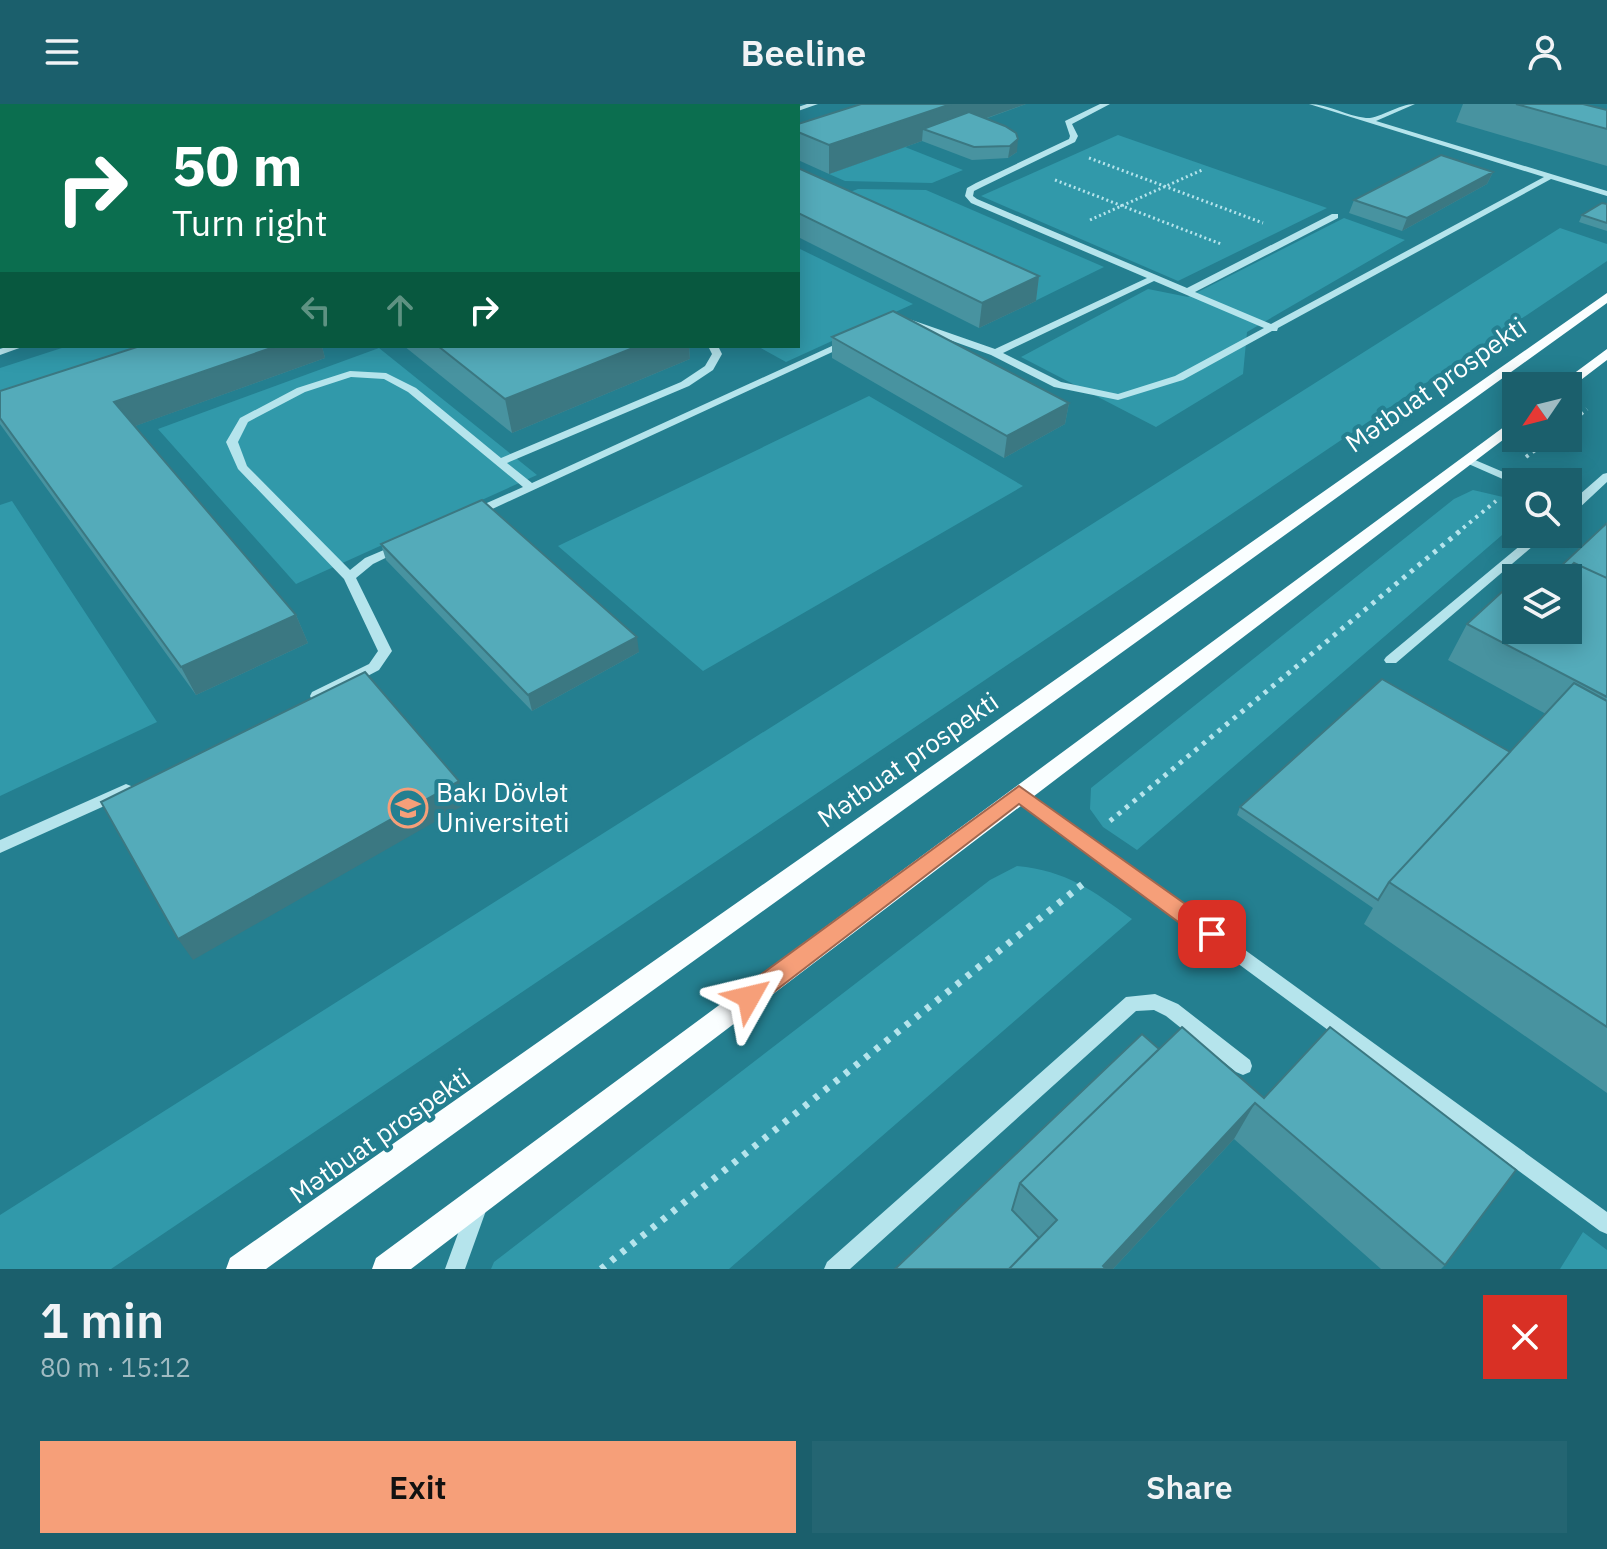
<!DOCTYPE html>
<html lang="en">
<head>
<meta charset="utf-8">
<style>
	:root { --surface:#1b5f6c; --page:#246572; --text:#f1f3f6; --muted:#a0bbc2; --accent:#f69f79 }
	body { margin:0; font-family:"IBM Plex Sans",sans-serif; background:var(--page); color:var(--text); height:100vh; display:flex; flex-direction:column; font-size:30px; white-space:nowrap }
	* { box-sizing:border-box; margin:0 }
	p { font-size:26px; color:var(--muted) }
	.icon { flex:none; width:44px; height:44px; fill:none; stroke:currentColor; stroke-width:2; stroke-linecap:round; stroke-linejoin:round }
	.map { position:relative; height:1165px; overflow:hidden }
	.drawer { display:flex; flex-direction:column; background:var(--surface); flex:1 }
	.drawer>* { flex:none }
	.top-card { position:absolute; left:0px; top:0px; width:800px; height:244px; box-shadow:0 4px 20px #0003; background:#0b6e4f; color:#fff; overflow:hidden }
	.needle { width:52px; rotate:235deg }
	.tools { position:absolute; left:1502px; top:268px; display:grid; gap:16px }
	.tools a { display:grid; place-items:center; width:80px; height:80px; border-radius:0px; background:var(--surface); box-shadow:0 4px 20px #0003; font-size:40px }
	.pin { position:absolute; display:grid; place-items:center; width:68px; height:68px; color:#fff; margin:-34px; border-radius:16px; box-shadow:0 4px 12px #0006 }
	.me { position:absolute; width:88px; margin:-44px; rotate:53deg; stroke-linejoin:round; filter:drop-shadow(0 0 6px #0008) }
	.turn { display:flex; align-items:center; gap:28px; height:168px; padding:0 40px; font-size:36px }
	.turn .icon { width:104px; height:104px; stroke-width:2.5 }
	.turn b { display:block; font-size:56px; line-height:68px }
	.lanes { display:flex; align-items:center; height:76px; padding:0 40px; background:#0003; justify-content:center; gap:40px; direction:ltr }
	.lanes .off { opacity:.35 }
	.round { display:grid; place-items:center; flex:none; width:84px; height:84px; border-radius:0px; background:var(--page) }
	.headline { display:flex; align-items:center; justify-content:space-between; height:136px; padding:0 40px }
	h1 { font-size:48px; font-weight:600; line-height:60px }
	.action { display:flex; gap:16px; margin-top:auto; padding:16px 40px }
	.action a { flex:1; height:92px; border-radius:0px; background:var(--accent); color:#111; font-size:32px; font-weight:600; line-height:92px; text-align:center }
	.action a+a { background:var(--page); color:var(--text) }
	header { display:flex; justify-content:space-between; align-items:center; height:104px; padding:0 40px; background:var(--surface); font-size:36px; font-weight:600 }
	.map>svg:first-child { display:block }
	.green { fill:#3199aa }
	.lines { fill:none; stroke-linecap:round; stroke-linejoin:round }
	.path-far3 { stroke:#b5e4ec; stroke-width:3; stroke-dasharray:2 3; stroke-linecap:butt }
	.path-far2 { stroke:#b5e4ec; stroke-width:4; stroke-dasharray:3 5; stroke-linecap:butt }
	.path-far1 { stroke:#b5e4ec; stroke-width:5; stroke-dasharray:4 6; stroke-linecap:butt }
	.path { stroke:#b5e4ec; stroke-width:7; stroke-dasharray:5 8; stroke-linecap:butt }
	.minor { fill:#b5e4ec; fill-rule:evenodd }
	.major { fill:#fafeff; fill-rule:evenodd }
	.wall { fill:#4893a0 }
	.shaded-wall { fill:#3b7882 }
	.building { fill:#54abba; stroke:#3b7882; stroke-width:2 }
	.route { fill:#f69f79; stroke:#a0674f; stroke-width:2 }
	.labels { text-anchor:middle; stroke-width:8; stroke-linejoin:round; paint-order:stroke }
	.street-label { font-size:26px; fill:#fff; stroke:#247f90 }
	.poi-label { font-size:26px; fill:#fff; stroke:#247f90; text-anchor:start }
</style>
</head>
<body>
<header><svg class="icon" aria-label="menu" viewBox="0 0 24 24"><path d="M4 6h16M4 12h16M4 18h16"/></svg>Beeline<svg class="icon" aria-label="person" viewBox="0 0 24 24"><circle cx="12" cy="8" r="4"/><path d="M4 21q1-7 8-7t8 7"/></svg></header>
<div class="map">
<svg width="1607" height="1165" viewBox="0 0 1607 1165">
	<rect width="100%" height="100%" fill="#247f90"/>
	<!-- green -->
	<path class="green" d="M1118 31 1327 104 1178 177 981 92Z
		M905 43 963 66 932 79 845 77 829 70Z
		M858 85 926 86 1104 163 1035 197 823 98Z
		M1344 114 1405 136 1247 228 1243 270 1156 323 1021 253 1148 185 1188 193Z
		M1560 124 1607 140V157L111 1165H0V1111Z
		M798 144 913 200 786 258 757 242H798Z
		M68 242H229L0 319V264Z
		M379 244 537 371 296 480 158 325Z
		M869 292 1023 382 703 567 558 442Z
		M1473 386 1516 396V419L1137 746 1103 723 1090 705 1091 684 1454 395Z
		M12 397 157 618 0 692V401Z
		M1017 762C1067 767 1092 786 1132 815L729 1165H491L494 1158 990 776Z
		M1583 1128 1607 1146V1165H1560Z"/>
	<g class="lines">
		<!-- path-far3 -->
		<path class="path-far3" d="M1089 54 1263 119
			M1055 76 1221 140
			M1090 116 1202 66"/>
		<!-- path-far2 -->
		<path class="path-far2" d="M1568 320 1587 305
			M1526 353 1551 334
			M1457 429 1496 397"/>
		<!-- path-far1 -->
		<path class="path-far1" d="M1110 717 1460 427"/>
		<!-- path -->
		<path class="path" d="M601 1165 1084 779"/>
		<!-- minor -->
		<path class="minor" d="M807 0H818L798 7V3Z
			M1100 0H1110L1072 20 1078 32 1075 38 982 83 974 87 973 92 977 95 1187 184 1332 110H1338V114L1195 188 1271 220 1544 73 1309 0C1329 0 1346 12 1366 14 1380 15 1398 0 1415 0L1376 17 1607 87V92L1551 75 1278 224 1277 227H1272L1183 276 1118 296 1054 283 991 251 903 219V215H909L995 245 1147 174 971 99 965 92 967 84 976 79 1069 35 1070 32 1065 17ZM1154 177 1264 224 1175 272 1118 290 1061 278 1003 249Z
			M0 7H2V11H0Z
			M0 61H2V65H0Z
			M845 236 854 238 475 413 469 409 471 406 523 383 408 288 384 275 351 273 305 288 248 318 238 338 247 362 350 466 365 454 398 440 402 439 408 443 373 460 356 474 392 547 379 566 322 596H312L310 592 312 588 369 560 378 547 344 475 238 365 226 338 240 314 297 284 350 267 386 269 416 284 501 354 681 278 705 262 712 250 708 242H718L722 250 713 266 689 282 507 359 532 379Z
			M9 242H25L0 251V245Z
			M1468 353 1522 376 1524 378H1516V381L1514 380 1464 358 1462 356Z
			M1607 369V378L1577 406 1568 405V397L1571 398 1603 370Z
			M1534 430H1547L1396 559H1386L1384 556 1386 553Z
			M126 680 131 682 134 686 131 690 0 749V736Z
			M1019 684 1024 686 1607 1108V1130L1600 1127 1014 694 1011 690 1014 686Z
			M1155 890 1178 900 1250 956 1252 962 1250 968 1243 971 1236 968 1166 912 1154 906 1136 907 850 1165H824L827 1158 1126 893Z
			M478 1091 485 1094 488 1101 465 1165H445L471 1094Z"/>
		<!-- major -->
		<path class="major" d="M1607 189V199L266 1165H226L230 1154Z
			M1607 245V256L1569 285 1568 282H1557Z
			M1516 314V326L411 1165H372L376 1154Z"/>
	</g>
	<!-- wall -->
	<path class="wall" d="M861 0H1026L985 15 1017 48 1008 54 972 56 922 37 829 70 798 56V20Z
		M1463 0H1583L1607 6V62L1456 18Z
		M798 64 1039 172 1036 197 979 224 798 133Z
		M1493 68 1487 80 1402 127 1349 109 1354 96Z
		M1607 100V127L1579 118 1582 111Z
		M832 233 1069 299 1065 320 1004 354 832 254Z
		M140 242H322L325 254 135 322 296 511 308 539 196 591 0 320V287Z
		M404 242H689L690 255 512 329Z
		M1607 419V989L1364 820 1373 804 1237 711 1240 703 1510 648 1546 610 1448 556 1467 520 1516 526 1568 474H1554L1562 461Z
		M381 440 639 548 532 607 386 456Z
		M1182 923 1445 1161 1441 1165H1381L1234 1035 1113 1165H895L1159 945Z"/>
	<!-- shaded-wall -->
	<path class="shaded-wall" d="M23 0H175L166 2H15Z
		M951 0H1026L939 31 923 25 922 37 829 70V41Z
		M1018 35 1017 48 1008 54 1010 42Z
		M1493 68 1487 80 1402 127 1407 114Z
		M1039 172 1036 197 979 224 982 199Z
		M277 242H322L325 254 127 325 114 298Z
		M638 242H689L690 255 512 329 505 295Z
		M1069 299 1065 320 1004 354 1007 332Z
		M296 511 308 539 196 591 181 563Z
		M637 533 639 548 532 607 528 591Z
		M459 677 466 700 193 856 178 835Z
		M1255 999 1234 1035 1113 1165H1101Z"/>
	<!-- building -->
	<path class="building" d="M861 0H951L829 41 798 28V20Z
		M1516 0H1583L1607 6V25Z
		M969 8 1005 22 1016 29 1018 35 1010 42 974 43 923 25Z
		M1441 51 1493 68 1407 114 1354 96Z
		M798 64 1039 172 982 199 798 109Z
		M1602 99 1607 100V119L1582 111Z
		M893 207 1069 299 1007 332 832 233Z
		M140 242H277L114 298 296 511 181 563 0 314V287Z
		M438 242H638L505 295Z
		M482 396 637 533 528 591 381 440Z
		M1607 419V474L1574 459 1561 471 1560 469 1562 461Z
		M1574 459 1607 474V593L1467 520 1516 475V526H1568V474H1558Z
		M1525 467 1539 474H1517Z
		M365 568 459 677 178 835 101 698Z
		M1382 575 1510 648 1389 778 1378 796 1240 703Z
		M1574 579 1607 597V923L1389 778Z
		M1182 923 1264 994 1330 923 1516 1066 1445 1161 1255 999 1103 1162 1106 1165H1009L1057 1116 1020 1079Z
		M1142 930 1159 945 1020 1079 1012 1106 1039 1134 1009 1165H895Z"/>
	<!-- route -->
	<path class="route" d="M1019 682 1219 824 1223 830 1219 837 1212 840 1204 837 1019 700 758 900 749 903 741 900 738 893 741 885Z"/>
	<!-- icons -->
	<defs>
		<g id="university-ring" transform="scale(2)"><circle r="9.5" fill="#247f90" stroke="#f69f79" stroke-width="1.5"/><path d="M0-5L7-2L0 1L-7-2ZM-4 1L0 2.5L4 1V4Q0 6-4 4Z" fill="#f69f79"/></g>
	</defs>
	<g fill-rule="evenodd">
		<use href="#university-ring" x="408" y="704"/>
	</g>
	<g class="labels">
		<!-- street labels -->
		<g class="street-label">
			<text transform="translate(1436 281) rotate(-35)" y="9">Mətbuat prospekti</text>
			<text transform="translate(908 656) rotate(-35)" y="9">Mətbuat prospekti</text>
			<text transform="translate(380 1032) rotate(-35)" y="9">Mətbuat prospekti</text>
		</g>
		<!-- poi labels -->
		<g class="poi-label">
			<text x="436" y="698">Bakı Dövlət<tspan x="436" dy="30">Universiteti</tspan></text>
		</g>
	</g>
</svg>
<div class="tools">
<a><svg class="needle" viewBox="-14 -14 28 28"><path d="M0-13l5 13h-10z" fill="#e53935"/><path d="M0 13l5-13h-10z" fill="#a0bbc2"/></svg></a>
<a><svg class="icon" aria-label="search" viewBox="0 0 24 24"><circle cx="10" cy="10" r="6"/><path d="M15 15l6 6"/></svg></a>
<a><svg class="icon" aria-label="layers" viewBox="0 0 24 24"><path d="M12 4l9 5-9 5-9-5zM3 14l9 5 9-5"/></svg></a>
</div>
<div class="pin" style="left:1212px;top:830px;background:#d93025"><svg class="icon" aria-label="arrive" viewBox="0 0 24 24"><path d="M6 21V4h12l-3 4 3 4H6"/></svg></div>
<svg class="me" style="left:749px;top:893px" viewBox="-20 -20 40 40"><path d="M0-17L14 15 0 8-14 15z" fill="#f69f79" stroke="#fff" stroke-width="4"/></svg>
<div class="top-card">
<div class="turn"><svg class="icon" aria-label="right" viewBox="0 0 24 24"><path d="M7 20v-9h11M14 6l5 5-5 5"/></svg><div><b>50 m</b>Turn right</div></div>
<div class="lanes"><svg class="icon off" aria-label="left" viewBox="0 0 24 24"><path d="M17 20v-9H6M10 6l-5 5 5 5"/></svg><svg class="icon off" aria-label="ahead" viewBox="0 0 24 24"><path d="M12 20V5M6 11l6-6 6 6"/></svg><svg class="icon" aria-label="right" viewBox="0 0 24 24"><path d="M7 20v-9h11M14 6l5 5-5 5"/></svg></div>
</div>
</div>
<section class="drawer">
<div class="headline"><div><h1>1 min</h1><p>80 m · 15:12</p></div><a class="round" style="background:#d93025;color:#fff"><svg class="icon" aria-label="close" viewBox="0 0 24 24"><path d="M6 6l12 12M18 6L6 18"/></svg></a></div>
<div class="action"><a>Exit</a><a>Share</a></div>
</section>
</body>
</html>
